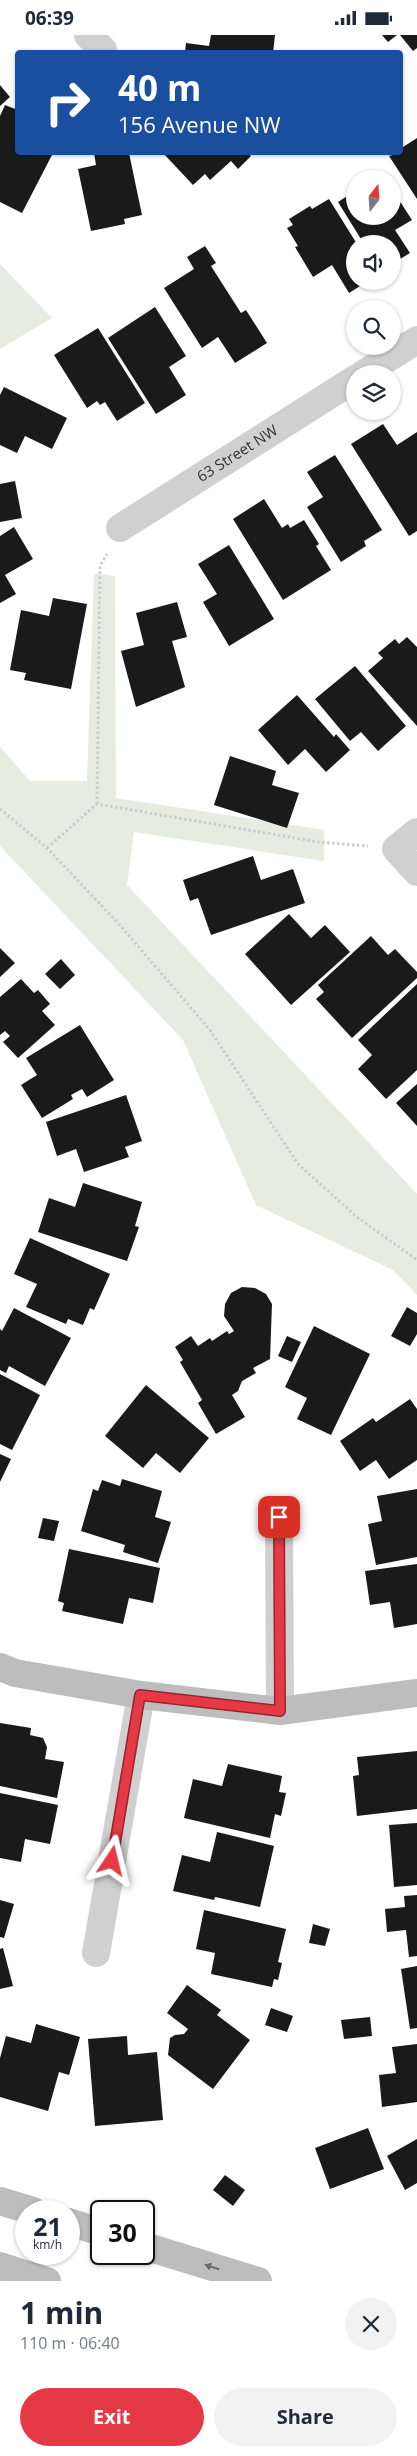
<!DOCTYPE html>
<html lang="en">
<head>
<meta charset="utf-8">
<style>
	:root { --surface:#fff; --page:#f2f2f3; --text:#1f2937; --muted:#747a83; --accent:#e63946 }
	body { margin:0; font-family:"Open Sans",sans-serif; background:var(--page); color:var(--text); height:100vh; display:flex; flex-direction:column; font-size:19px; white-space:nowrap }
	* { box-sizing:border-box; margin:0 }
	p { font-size:16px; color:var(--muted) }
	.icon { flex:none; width:28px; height:28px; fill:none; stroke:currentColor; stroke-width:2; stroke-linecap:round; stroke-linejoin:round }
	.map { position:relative; height:2246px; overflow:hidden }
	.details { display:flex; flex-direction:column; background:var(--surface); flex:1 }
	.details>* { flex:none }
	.banner { position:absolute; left:15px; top:15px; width:388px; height:105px; border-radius:5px; box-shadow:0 1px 4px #0004; background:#1a4fa0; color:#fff; overflow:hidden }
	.needle { width:32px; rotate:17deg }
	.fabs { position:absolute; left:346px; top:135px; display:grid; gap:10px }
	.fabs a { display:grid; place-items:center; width:55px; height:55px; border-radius:50%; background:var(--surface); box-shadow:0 1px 4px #0004; font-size:25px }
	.speed { position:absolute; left:15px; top:2165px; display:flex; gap:10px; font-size:25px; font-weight:700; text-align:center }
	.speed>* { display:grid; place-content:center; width:65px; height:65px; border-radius:50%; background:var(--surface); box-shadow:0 1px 4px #0004; line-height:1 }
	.speed small { font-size:12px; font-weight:400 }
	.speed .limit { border:2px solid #111; border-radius:8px; background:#fff; color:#111 }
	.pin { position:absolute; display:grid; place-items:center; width:42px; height:42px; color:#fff; margin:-21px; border-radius:10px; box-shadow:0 2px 8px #0006 }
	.me { position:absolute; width:55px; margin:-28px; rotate:10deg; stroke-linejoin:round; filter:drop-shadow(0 0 4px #0008) }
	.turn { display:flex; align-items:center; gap:18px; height:105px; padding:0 20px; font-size:22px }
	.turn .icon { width:65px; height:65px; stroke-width:2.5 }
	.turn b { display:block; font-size:35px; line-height:42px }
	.round { display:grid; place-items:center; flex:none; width:52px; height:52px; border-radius:26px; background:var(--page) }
	.head { display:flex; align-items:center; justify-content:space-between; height:85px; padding:0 20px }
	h1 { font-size:30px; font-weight:700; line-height:38px }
	.cta { display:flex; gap:10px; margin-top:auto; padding:10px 20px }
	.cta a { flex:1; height:58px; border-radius:30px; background:var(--accent); color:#fff; font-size:20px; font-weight:700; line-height:58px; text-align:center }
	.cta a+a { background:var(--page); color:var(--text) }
	.status { display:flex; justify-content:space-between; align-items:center; height:35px; padding:0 25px; background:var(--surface); direction:ltr }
	.status svg { height:14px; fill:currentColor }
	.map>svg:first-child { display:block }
	.green { fill:#e6ecdf }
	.building { fill:#1a1a1a }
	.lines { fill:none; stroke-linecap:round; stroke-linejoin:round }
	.path { stroke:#cdcdcd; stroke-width:3; stroke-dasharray:2.5 2.5; stroke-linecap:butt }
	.street { stroke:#d0d0d0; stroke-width:28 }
	.secondary { stroke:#bdbdbd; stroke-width:28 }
	.oneway { fill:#6a6a6a }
	.route-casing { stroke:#96252e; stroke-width:12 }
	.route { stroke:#e63946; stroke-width:9 }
	.labels { text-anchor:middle; stroke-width:5; stroke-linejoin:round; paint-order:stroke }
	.street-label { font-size:15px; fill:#333; stroke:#fff }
</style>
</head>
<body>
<div class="status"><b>06:39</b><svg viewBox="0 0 49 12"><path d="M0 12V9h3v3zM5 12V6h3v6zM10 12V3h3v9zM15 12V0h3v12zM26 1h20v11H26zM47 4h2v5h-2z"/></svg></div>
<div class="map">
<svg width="417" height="2246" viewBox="0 0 417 2246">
	<rect width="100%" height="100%" fill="#fff"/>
	<!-- green -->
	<path class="green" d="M0 229 52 283 0 314Z
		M94 538 115 541 116 763 324 795V826L134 797 127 850 417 1159V1260L393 1235 256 1170 183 1005 0 811V712L30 746H87Z"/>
	<!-- building -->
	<path class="building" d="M211 0H275L273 18H185L186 8 209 11Z
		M382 0H397L388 7Z
		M400 0H417V13L413 16Z
		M0 50 10 62 0 71Z
		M5 70 18 75V118H53L22 178 0 167V81Z
		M417 103V164L389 121 400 118V114Z
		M94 118H129L142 180 124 184 125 189 91 196 78 134 96 130Z
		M163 118H247L251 121 238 134 231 126 210 145 205 139 193 150Z
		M392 154 412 185 395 195 410 218 392 229V209H364L338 167 355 156V181H392Z
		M329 164 357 209 355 246H368L349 258 332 230 313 242 295 212 298 211 287 193 293 190 289 184 310 171 312 174Z
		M205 211 216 228 211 231 241 278 246 275 267 308 235 328 218 302 202 313 164 253 194 234 187 222Z
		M155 272 186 321 169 332 186 360 156 379 108 303Z
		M98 293 145 368 117 386 105 367 100 370 97 366 87 373 54 320Z
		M4 352 67 383 52 414 25 401 17 418 0 410V360Z
		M383 389 397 410 417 397V496L409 501 351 409Z
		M335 420 382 495 364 506 366 511 341 527 307 472 323 462 307 437Z
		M15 446 22 483 0 487V449Z
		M264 464 282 493 288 489 290 493 304 485 319 509 316 511 331 535 283 565 233 484Z
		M14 492 33 524 5 540 16 559 0 568V501Z
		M229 510 274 584 229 611 203 567 217 559 198 529Z
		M53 563 87 569 71 654 24 645 26 638 10 635 21 575 49 581Z
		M177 567 187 602 172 606 185 652 136 672 121 616 144 610 136 578Z
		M407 602 417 612V691L368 636 383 623 378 618 395 604 399 609Z
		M355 631 406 691 378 716 361 697 350 706 315 664Z
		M297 660 334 702 336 699 350 715 326 737 305 714 288 730 258 695Z
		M230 721 276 736 272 750 299 758 287 793 214 770Z
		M253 821 261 845 293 834 305 868 211 900 198 863 190 866 183 845Z
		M289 879 311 903 325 890 350 917 291 970 245 919Z
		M371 901 388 920 395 914 417 937V943L352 1003 316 964 324 957 318 950Z
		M0 913 15 928 0 942Z
		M61 924 75 940 60 954 45 939Z
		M21 944 34 958 38 955 50 969 42 976 55 990 18 1023 3 1007 10 1001 5 996 0 1000V962Z
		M417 949V1035L386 1064 358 1034 372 1020 358 1005Z
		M80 990 114 1045 87 1062 82 1054 71 1060 73 1064 42 1083 21 1050 37 1040 26 1023Z
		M417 1049V1091L396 1068Z
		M126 1060 142 1106 125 1112 129 1122 84 1137 76 1114 57 1121 46 1087Z
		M83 1148 142 1167 135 1191 139 1192 127 1226 38 1197 49 1163 75 1172Z
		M30 1203 110 1239 94 1275 90 1273 83 1290 68 1284 66 1289 26 1272 37 1249 14 1239Z
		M242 1252 255 1253 266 1259 272 1269 270 1324 253 1333 256 1338 242 1346 238 1356 232 1360 245 1382 216 1399 198 1368 202 1365 180 1327 183 1325 175 1312 191 1301 198 1311 210 1303 212 1306 227 1296 229 1299 234 1296 224 1281 225 1269 231 1258Z
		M407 1272 417 1278V1299L410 1311 391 1301Z
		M14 1273 71 1303 45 1351 9 1331 6 1338 0 1335V1294L2 1296Z
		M314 1291 370 1319 331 1400 297 1384 307 1363 285 1352Z
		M287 1301 301 1307 292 1327 278 1321Z
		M0 1339 40 1360 12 1415 0 1409Z
		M146 1350 209 1403 180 1438 156 1418 143 1433 105 1401Z
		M410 1364 417 1374V1425L389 1444 376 1425 360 1436 340 1406 373 1383 376 1387Z
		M0 1419 11 1424 0 1447Z
		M122 1444 162 1456 155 1482 171 1487 158 1528 123 1517 125 1510 81 1496 93 1454 98 1456 102 1445 120 1451Z
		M417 1454V1522L376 1530 368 1489 382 1486 377 1461Z
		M43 1483 59 1486 54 1506 38 1503Z
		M69 1514 160 1533 153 1568 129 1563 123 1589 62 1576 64 1568 58 1566Z
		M417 1529V1589L394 1593 390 1567 370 1570 365 1536Z
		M0 1688 31 1693 30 1700 43 1703 47 1712 45 1724 64 1727 57 1763 0 1751Z
		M417 1716V1774L357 1781 353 1741 359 1740 357 1722Z
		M228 1729 282 1741 279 1757 286 1758 281 1781 275 1779 270 1803 184 1783 193 1744 222 1751Z
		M0 1758 58 1770 50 1809 25 1804 21 1827 0 1823Z
		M417 1788V1850L394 1852 389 1790Z
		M217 1797 274 1811 260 1872 215 1862 214 1865 173 1856 182 1820 210 1827Z
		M417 1860V1921L409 1922 406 1895 387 1897 385 1874 405 1872 404 1861Z
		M0 1865 14 1869 4 1903 0 1902Z
		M204 1875 286 1894 278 1927 282 1928 278 1945 274 1944 272 1952 211 1939 215 1918 196 1914Z
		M313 1889 330 1894 325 1911 309 1908Z
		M3 1913 13 1951 0 1954V1914Z
		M417 1931V1993L410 1994 401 1934Z
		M187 1950 221 1975 217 1980 250 2005 213 2054 168 2020 170 2003 175 2000 184 1999 188 1994 167 1978Z
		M271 1973 293 1981 287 1997 265 1990Z
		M370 1982 372 2001 344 2004 341 1985Z
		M36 1989 80 2002 69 2040 59 2037 48 2076 0 2062V2023L6 2001 31 2008Z
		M127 2001 128 2020 157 2017 163 2085 95 2091 88 2004Z
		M417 2009V2067L382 2072 379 2040 396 2038 392 2012Z
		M368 2093 384 2134 330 2154 315 2113Z
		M417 2104V2148L405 2155 387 2121Z
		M225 2140 245 2155 233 2171 213 2155Z"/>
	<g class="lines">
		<!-- path -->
		<path class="path" d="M97 769 100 531 107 519
			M0 774 47 813 118 888 210 995 298 1129 357 1182 417 1225
			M47 813 97 769 318 807 368 811"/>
		<!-- street -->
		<g class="street">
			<path d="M88 0 103 15"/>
			<path d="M363 339 417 305"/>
			<path id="s1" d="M120 493 355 344"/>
			<path d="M417 797 396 814 417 837"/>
			<path d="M279 1482 280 1676"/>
			<path d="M96 1918 141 1660"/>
		</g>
		<!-- secondary -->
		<path class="secondary" d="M0 1632 15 1638 141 1660 280 1676 417 1658
			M0 2166 33 2176
			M69 2187 101 2197
			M144 2211 258 2246
			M0 2231 47 2246"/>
	</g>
	<!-- one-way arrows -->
	<defs><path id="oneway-solid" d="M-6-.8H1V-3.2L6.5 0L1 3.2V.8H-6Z" transform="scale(1.25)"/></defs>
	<use class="oneway" href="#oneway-solid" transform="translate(212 2232) rotate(-163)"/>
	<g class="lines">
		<!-- route casing -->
		<g class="route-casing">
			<path id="route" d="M112 1826 140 1660 280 1676 279 1482"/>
		</g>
		<!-- route -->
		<use href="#route" class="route"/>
	</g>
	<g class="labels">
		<!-- street labels -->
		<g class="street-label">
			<text dy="5" stroke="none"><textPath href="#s1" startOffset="139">63 Street NW</textPath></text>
		</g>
	</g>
</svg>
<div class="fabs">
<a><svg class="needle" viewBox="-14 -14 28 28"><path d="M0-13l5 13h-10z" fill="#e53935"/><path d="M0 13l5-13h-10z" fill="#747a83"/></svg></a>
<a><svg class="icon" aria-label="sound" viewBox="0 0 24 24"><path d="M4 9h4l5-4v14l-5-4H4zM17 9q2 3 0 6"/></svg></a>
<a><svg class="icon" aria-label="search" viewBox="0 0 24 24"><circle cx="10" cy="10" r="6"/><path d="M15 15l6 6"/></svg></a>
<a><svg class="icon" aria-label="layers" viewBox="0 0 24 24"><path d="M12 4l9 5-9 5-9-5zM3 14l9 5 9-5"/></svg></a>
</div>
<div class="speed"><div>21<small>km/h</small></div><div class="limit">30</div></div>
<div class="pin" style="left:279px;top:1482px;background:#d93025"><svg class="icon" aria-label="arrive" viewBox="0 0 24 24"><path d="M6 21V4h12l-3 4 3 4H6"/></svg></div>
<svg class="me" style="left:112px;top:1826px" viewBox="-20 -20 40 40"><path d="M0-17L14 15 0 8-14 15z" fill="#e63946" stroke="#fff" stroke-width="4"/></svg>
<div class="banner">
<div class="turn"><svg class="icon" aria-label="right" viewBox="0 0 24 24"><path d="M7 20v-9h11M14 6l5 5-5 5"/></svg><div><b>40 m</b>156 Avenue NW</div></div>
</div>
</div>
<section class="details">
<div class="head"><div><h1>1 min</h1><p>110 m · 06:40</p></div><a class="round"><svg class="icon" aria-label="close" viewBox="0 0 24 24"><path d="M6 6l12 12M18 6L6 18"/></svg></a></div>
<div class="cta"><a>Exit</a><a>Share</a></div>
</section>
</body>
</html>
